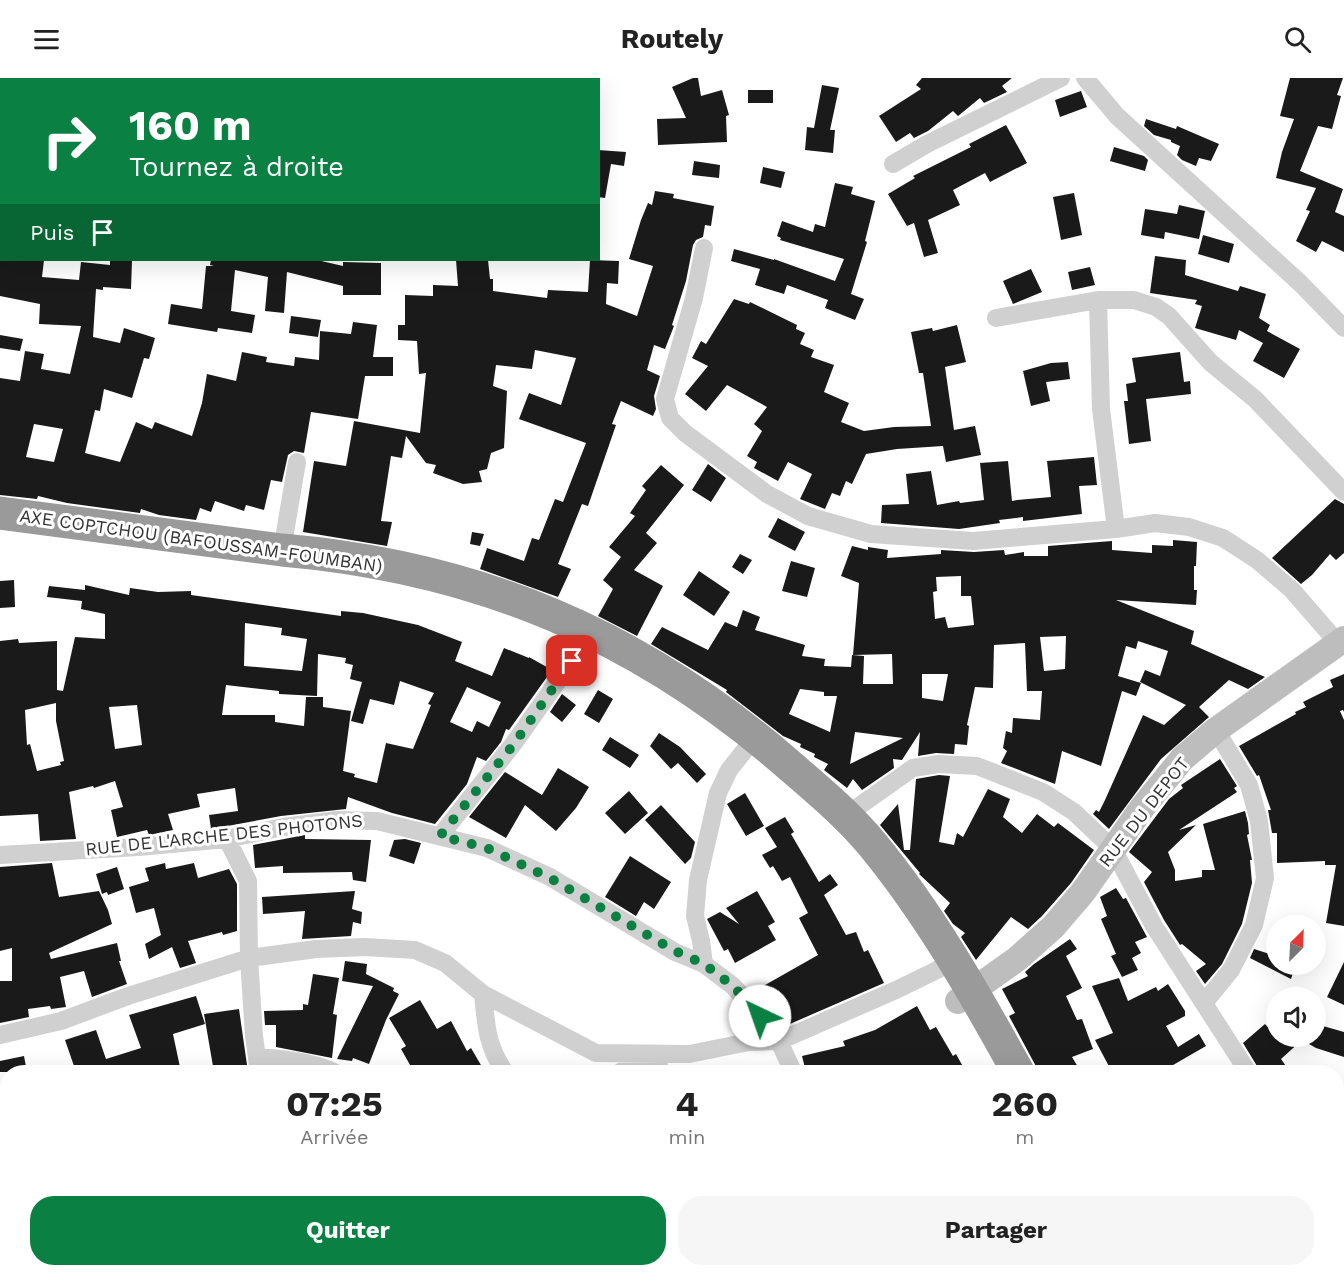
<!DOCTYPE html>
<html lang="fr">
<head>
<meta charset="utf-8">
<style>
	:root { --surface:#fff; --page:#f6f6f6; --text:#222; --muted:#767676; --accent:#0b8043 }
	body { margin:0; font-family:"Work Sans",sans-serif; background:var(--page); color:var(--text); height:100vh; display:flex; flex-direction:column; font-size:22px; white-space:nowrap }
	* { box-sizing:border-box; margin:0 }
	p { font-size:20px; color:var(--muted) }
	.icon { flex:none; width:33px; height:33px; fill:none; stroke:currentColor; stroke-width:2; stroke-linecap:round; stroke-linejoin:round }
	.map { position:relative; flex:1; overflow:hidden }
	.side { position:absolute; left:0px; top:987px; width:1344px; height:212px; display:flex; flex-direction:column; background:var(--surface); border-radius:24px 24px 0 0; box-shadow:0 6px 24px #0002 }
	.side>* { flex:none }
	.banner { position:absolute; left:0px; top:0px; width:600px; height:183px; box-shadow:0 6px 24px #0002; background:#0b8043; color:#fff; overflow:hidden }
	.needle { width:39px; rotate:24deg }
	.controls { position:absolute; left:1266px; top:837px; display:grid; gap:12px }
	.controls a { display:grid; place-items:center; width:60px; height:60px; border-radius:50%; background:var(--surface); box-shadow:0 6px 24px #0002; font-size:30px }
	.pin { position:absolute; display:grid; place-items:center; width:51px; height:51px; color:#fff; margin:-26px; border-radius:12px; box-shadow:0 3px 9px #0006 }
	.me { position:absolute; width:66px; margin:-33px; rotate:318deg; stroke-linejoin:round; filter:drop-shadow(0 0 4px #0008) }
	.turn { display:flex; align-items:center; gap:21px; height:126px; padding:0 30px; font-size:27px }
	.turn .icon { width:78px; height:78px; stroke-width:2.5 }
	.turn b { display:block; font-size:42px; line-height:51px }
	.then { display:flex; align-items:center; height:57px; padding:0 30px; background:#0003; gap:12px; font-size:22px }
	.eta { display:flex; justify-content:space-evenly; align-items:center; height:102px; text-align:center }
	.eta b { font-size:36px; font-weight:700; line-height:42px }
	.action { display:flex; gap:12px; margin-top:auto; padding:12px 30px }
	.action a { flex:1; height:69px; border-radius:24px; background:var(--accent); color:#fff; font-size:24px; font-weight:700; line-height:69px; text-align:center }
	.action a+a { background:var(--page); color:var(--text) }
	header { display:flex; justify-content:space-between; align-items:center; height:78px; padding:0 30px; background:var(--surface); font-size:27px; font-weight:700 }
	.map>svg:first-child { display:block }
	.building { fill:#1a1a1a; fill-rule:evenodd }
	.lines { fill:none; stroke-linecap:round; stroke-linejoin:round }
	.street { stroke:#d0d0d0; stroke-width:18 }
	.secondary { stroke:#bdbdbd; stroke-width:26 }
	.highway { stroke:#9a9a9a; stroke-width:33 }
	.route { stroke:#0b8043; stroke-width:10; stroke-dasharray:0 18 }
	.labels { text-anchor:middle; stroke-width:6; stroke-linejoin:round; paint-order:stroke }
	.street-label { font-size:18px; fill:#333; stroke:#fff }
</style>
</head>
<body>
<header><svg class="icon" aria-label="menu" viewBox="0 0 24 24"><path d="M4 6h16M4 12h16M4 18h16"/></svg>Routely<svg class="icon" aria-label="search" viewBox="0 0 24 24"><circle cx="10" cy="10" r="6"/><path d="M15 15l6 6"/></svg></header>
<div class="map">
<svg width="1344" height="1198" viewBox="0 0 1344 1198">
	<rect width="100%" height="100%" fill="#fff"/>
	<!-- building -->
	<path class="building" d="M693 0H698L701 18 722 12 729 37 726 38 727 64 658 67 657 41 686 40 672 9Z
		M922 0H1012L1002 8 1007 14 984 25 980 20 958 38 953 33 928 53 914 60 910 55 896 64 879 38 921 11 916 7Z
		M1290 0H1343L1337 17 1341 18 1332 51 1318 48 1300 93 1343 111 1335 134 1344 138V174L1322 163 1316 174 1296 163 1310 133 1306 132 1316 110 1276 100 1282 74 1294 41 1280 38Z
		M822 7 839 10 830 52H835L833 75 805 72 807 49 814 50Z
		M748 12H773V25H748Z
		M1081 13 1087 29 1060 39 1055 22Z
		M1146 41 1176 51 1177 48 1219 66 1211 83 1199 80 1196 88 1182 82 1177 77 1180 68 1171 64V62L1154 57 1144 48Z
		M1006 47 1027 85 990 104 985 95 953 112 960 127 928 142 938 175 924 179 914 145 907 148 888 116 915 100 913 98 971 69 969 66Z
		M1114 69 1144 78 1148 82 1145 93 1110 83Z
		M598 72 626 74 624 88 611 86 605 120 598 119Z
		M694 83 720 87 719 100 692 97Z
		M763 89 785 94 781 110 760 105Z
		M835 105 853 109 851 116 875 123 865 163 867 164 851 216 864 221 855 242 825 230 828 222 787 207 784 216 755 207 760 191 731 183 734 171 774 182V181L835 203 844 181 780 162 781 160 777 158 782 143 813 154 815 146 825 149Z
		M655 113 674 116 673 120 714 128 711 148 705 147 703 159 696 162 693 167 686 203 672 247 674 248 665 271 654 267 647 292 660 298 654 318 656 331 653 338 621 323 612 346 616 347 588 428 582 426 558 486 571 491 558 519 480 491 487 470 524 483 532 460 539 462 555 421 563 424 586 365 519 341 529 315 561 327 576 280 535 272 532 291 496 287 493 308 507 313 504 370 491 375 487 391 479 393 482 404 463 406 433 395 436 387 426 385 406 358 402 380 391 378 381 443 392 444 387 468 303 454 314 383 346 388 354 343 420 355 426 295 419 296 417 263 398 262V247H405V217L433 218V207L458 208 456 182H488L490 201H493V213L547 220 548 212 588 214 590 182 619 183 618 206 607 205 606 226 637 238 653 188 629 181 641 142 648 125 652 127Z
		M1074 115 1082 157 1061 162 1053 119Z
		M1179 127 1205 133 1199 161 1165 154 1164 161 1141 157 1145 131 1177 136Z
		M1203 157 1234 166 1229 185 1198 176Z
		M1155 178 1186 182 1185 197 1238 213 1240 208 1266 216 1259 240 1270 247 1267 253 1300 271 1284 300 1253 283 1263 265 1239 252 1236 262 1195 250 1202 228 1195 226 1197 222 1150 215Z
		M0 182H44L42 199 79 202 81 184 110 187V182L132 183 131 211 103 209V212L96 211 93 259 120 265 124 250 155 260 149 281 144 280 132 320 104 311 100 333 95 332 85 375 120 384 136 344 152 351 155 344 192 358 202 325 207 296 236 303 242 274 267 279 266 284 294 288 295 279 319 282 320 253 351 256 353 244 377 247 373 279H393V298H365L358 341 311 334 304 375 294 373 288 377 282 404 271 402 264 432 246 427 244 433 215 423 211 434 200 430 196 442 159 437 141 431 140 435 67 425 38 418 37 421 0 417V300L20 303 25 273 44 276 41 291 70 296 81 248 39 246 40 226 0 218ZM34 346 63 351 54 384 26 379Z
		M211 182H317L343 188V184L381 185V217H343V208L287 194 284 235 265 233 268 199 235 192 231 233 255 237 252 255 218 250 217 254 168 246 171 226 202 231 206 188H214L210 187Z
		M1090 189 1095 207 1072 212 1068 194Z
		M1031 191 1042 214 1013 226 1003 203Z
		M734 221 749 226 750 224 797 247 796 251 805 255 800 266 814 272 811 279 834 287 824 314 849 325 841 344 864 353 894 349 931 348 923 295H919L911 254 932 250 933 253 957 247 966 284 945 289 954 352 975 348 981 377 946 384 943 368 897 371 866 376 852 406 846 403 840 418 832 415 825 431 800 421 812 396 788 384 778 403 754 390 757 384 747 378 762 353 754 346 767 329 727 307 706 333 685 316 708 288 692 280 701 263 706 266Z
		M291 238 321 242 318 259 289 255Z
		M0 257 23 261 20 273 0 270Z
		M1180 274 1184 304 1190 303 1191 316 1146 321 1151 363 1129 366 1124 323H1128L1126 306 1136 304 1132 280Z
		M1068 284 1070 301 1046 304 1050 323 1031 328 1023 293 1051 285Z
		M1094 379 1097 407 1079 408 1082 436 1023 443V439L999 442 1000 445 959 451 881 445 882 427 909 426 906 396 931 393 937 427 959 423 960 425 984 422 980 385 1008 383 1012 423 1017 422 1051 419 1047 383Z
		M708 386 726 400 711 424 692 412Z
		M661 387 684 407 646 455 657 465 634 492 663 508 637 558 598 538 613 511 603 502 621 479 609 469 635 438 630 435 646 412 642 408Z
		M1335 421 1344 426V475L1336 482 1330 476 1312 497 1301 506 1272 480Z
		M778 440 805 454 795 473 768 459Z
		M472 454 484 456 480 468 470 466Z
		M1173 462 1197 464 1196 488H1194V512H1197L1196 527 1116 522 1194 553 1191 566 1265 599 1248 611 1229 602 1199 629 1209 639 1161 681 1109 751 1093 736 1096 732 1099 734 1105 722 1143 637 1164 647 1186 627 1140 604 1145 592 1160 598 1168 573 1138 563 1136 571 1126 568 1118 598 1141 605 1136 618 1122 613 1101 688 1062 673 1055 706 1001 685 1007 673 1003 670 1006 653 1012 655 1013 640 1040 642 1042 613H1027L1025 565 994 567 993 610 975 609 967 647 969 648 967 667 955 666 954 676 936 675 918 678 920 654 902 682 893 681 894 690 862 712 853 701 847 710 824 692 828 686 814 679 815 676 800 669 801 666 783 658 726 614 727 612 651 566 662 549 708 572 725 544 737 549 743 532 760 539 755 552 805 567 802 578 825 581 824 588 851 589 852 577 864 578 863 606H893L892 576 853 577 859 505 841 498 852 468 868 472V469L888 472 887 480 941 476V472L974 474 1004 472 1005 477 1024 474V478H1048V468L1112 463V472L1152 475V467L1173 468ZM961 498V518H971L974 547 948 550 945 539 935 541 933 514 937 513 936 499ZM1066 558 1065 591 1044 593 1040 559ZM922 596H948L943 623 922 620ZM800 611 824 614V618H837L830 654 789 636ZM855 654 903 660 850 686Z
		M740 476 752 482 743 496 732 489Z
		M791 483 815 490 807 519 782 513Z
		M699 493 730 514 714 538 683 517Z
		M14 502 15 529 0 530V503Z
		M85 507 129 517 130 510 158 514 191 513V517L341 538V533L363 535 418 547 462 564 455 583 492 598 504 570 529 580V579L552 592 509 652 506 651 501 664 486 683 477 679 467 706 435 746 392 735 348 719 346 731 281 738 211 751 209 737 238 733 235 710 197 716 200 729 168 736 173 752 149 757 147 752 117 759 111 732 123 729 115 703 94 710 93 708 69 714 76 761 40 763 38 736 0 738V563L18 561 19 565 57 563V612L63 613 75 559 105 561V536L81 531 82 523 47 519 49 508 85 512ZM245 545 282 550 281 557 307 561 302 593 244 588ZM318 576 346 580 345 585 353 587 350 601 362 604 351 643 363 646 370 621 394 627 400 603 434 615 428 626 431 627 413 671 386 665 377 705 354 699 355 696 343 693 351 633 323 629V619H306L304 648 275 644V637H222L226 607 279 613V616L317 618ZM467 609 501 624 489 649 477 643 472 654 450 644ZM56 625V643L64 683 60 684 61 687 37 693 30 666 27 667 25 632ZM137 627 142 667 115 671 109 629Z
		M1344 596V634L1343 632 1340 633 1344 642V848L1326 845 1336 787H1325V783L1277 785V755H1272L1268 732H1271L1259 697 1257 698 1239 668 1296 636 1295 634 1306 629 1303 624 1333 609 1330 602Z
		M598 612 613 621 599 645 584 636Z
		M562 616 576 627 562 644 550 634Z
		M659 655 680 669 706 696 697 705 678 685 671 691 650 668Z
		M610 659 639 677 630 690 602 672Z
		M1220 681 1237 708 1234 710 1237 714 1179 752 1196 747 1168 774 1175 792V803L1202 799V792H1215L1203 746 1245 733 1248 745 1249 756 1247 757 1252 782H1250L1252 805 1242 846 1222 886 1205 906 1196 893 1206 886 1182 866 1180 867 1164 842 1144 804 1152 794 1129 774 1169 721 1183 710 1181 707Z
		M558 690 589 709 576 730 556 753 525 727 506 760 469 739 505 694 542 717Z
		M939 697 950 698 939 764 954 767 957 755 963 759 988 711 1010 721 1003 739 1022 755 1037 736 1054 749 1058 745 1094 772 1071 805 1042 838 1028 851 1011 839 976 882 961 859 965 855 953 846 944 833 950 825 919 796 920 795 880 747 898 726 904 772H910L916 701Z
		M629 713 648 735 625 756 605 735Z
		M745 715 764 748 746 758 727 726Z
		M661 727 695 764 691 780 685 786 645 742Z
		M785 739 794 754 791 756 819 804 830 796 838 807 824 817 846 857 856 854 864 874 868 872 884 905 783 949 760 910 818 877 799 840 808 835 790 799 782 803 773 788 770 790 762 777 777 769 765 750Z
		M305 757V761L371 762 366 804 353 802 352 794 283 795V788L255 790 253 767Z
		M394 762 405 761 421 765 414 786 389 778Z
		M630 778 671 804 654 831 644 824 636 838 605 819Z
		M52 785 59 819 99 813 108 832 112 846 49 875 51 881 117 865 121 883H119L127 906 92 919 84 893 60 899 66 929 51 931 50 928 28 931 29 939 0 945V903H12V870L0 873V789Z
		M165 785 166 791 194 785 198 800 229 791 237 806V853L223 857 222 854 188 863 196 885 180 890 172 869 149 881 145 866 161 857 154 830 136 835 129 809 149 803 145 790Z
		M117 789 124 811 108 817 107 814 102 816 96 796Z
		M1116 810 1123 821 1126 820 1147 859 1135 864 1141 875 1132 880 1138 892 1122 899 1111 878 1116 876 1101 841 1107 838 1100 819Z
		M355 813 352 831 362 834 361 846 353 844 351 858 302 861 305 833 263 836 262 819Z
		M757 813 775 844 768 848 776 862 735 885 728 871 724 873 707 841 720 834 739 846 726 830Z
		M1070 861 1077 871 1066 878 1082 910 1066 918 1077 942 1082 941 1093 971 1072 979 1081 994H1039L1009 938 1015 935 1002 911 1028 898 1025 894 1034 886Z
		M1254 871 1276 878V886H1296L1291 901 1250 880Z
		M345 883 367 886 366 896 394 910 393 913 399 916 386 942 369 986 353 980 352 983 337 981 373 908 342 903Z
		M1344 884V927L1327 919Z
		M313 896 339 900 333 936 337 937 332 980 276 969V947H265L264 933 303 932V926L308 927Z
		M1119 900 1128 923 1156 909 1158 913 1168 906 1185 933V938L1166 948 1178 969 1199 956 1206 968 1161 994H1112L1095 962 1113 955 1092 908Z
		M196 918 205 946 173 956 181 994H108L106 990 89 994H81L78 987 74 988 65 962 96 952 106 981 141 970 129 937Z
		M420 922 437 951 451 943 467 973 471 970 485 994H414L401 971 406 968 389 940Z
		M917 928 930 952 936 949 953 978 956 976 966 994H806L802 978 845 968 843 963 875 952Z
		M239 931 248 994H214L204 936Z
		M1265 946 1276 958H1316V946L1344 954V979L1316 970 1302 962 1281 981 1290 994H1259L1257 988 1243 965Z
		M24 978 27 994H0V983Z"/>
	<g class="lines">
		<!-- street -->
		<path class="street" d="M264 0V2
			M1085 0 1117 38 1300 205 1344 250
			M0 60 2 61
			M893 86 927 66 1061 0
			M704 170 694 220 665 321 670 340 685 355 767 416 808 438 871 456 973 463 1116 451 1155 445 1189 449 1223 460 1257 482 1292 512 1338 565
			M1098 222 1101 331 1116 451
			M996 240 1098 222H1134L1156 229 1169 238 1211 285 1255 321 1344 414
			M282 472 297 384
			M845 738 913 690 938 686 977 688 1043 714 1074 734 1113 771 1154 848 1248 994
			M440 758 514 665 581 570 589 552
			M227 761 248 803 249 880 254 958 259 994
			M0 777 138 769 227 761 283 749 337 742 377 743 487 770 550 799 675 874 704 886 733 908 760 938 779 963 793 994
			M704 886 701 863 695 838 698 802 718 715 729 692 756 658
			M483 916C486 947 487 969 505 994
			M1204 925 1231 892 1254 847 1265 800 1259 743 1249 707 1216 652
			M0 957 61 943 128 918 249 880 316 871 365 869 415 872 445 885 483 916 596 975 689 976 749 964 779 963 896 912 937 892 953 882
			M257 979C283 981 310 983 334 994
			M620 994 657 976 660 994
			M1336 1088 1344 1095
			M1336 1167 1344 1160
			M472 1191 475 1198
			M568 1191 571 1198
			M711 1191 712 1198
			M856 1191 858 1198
			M253 1198 255 1191
			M1305 1198 1313 1191"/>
		<!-- secondary -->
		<path class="secondary" d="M958 923 1017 881 1053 849 1083 814 1142 730 1182 681 1216 652 1344 561
			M0 1074 3 1099 8 1112
			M25 1191 26 1198"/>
		<!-- highway -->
		<path class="highway" d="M0 435 282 472C479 489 640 557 789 687 818 712 848 737 872 766 929 835 975 916 1018 994
			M1129 1191 1133 1198"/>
	</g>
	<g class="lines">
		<!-- route -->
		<path class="route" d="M572 583 514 666 440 758 487 770 550 800 675 873 704 886 733 908 760 938"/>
	</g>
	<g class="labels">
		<!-- street labels -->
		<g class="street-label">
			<text transform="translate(201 463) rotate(8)" y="6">AXE COPTCHOU (BAFOUSSAM-FOUMBAN)</text>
			<text transform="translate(1144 734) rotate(-52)" y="6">RUE DU DEPOT</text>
			<text transform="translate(224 757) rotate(-6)" y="6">RUE DE L'ARCHE DES PHOTONS</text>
		</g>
	</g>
</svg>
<div class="controls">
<a><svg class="needle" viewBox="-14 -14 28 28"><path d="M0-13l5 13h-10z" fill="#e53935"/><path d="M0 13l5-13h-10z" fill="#767676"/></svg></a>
<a><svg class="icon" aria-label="sound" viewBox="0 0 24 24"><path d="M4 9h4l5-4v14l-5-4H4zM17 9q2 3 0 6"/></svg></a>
</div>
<div class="pin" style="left:572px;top:583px;background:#d93025"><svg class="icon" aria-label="arrive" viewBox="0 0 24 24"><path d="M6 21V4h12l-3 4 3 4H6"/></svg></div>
<svg class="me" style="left:760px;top:938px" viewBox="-20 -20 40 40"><circle r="19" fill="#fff"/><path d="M0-13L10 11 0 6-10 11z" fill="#0b8043"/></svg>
<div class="banner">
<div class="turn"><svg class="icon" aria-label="right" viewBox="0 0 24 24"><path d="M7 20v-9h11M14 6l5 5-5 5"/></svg><div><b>160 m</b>Tournez à droite</div></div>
<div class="then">Puis<svg class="icon" aria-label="arrive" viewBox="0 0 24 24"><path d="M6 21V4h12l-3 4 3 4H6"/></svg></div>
</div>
<section class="side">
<div class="eta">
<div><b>07:25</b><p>Arrivée</p></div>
<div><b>4</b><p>min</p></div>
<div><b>260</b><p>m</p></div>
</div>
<div class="action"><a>Quitter</a><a>Partager</a></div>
</section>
</div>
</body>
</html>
